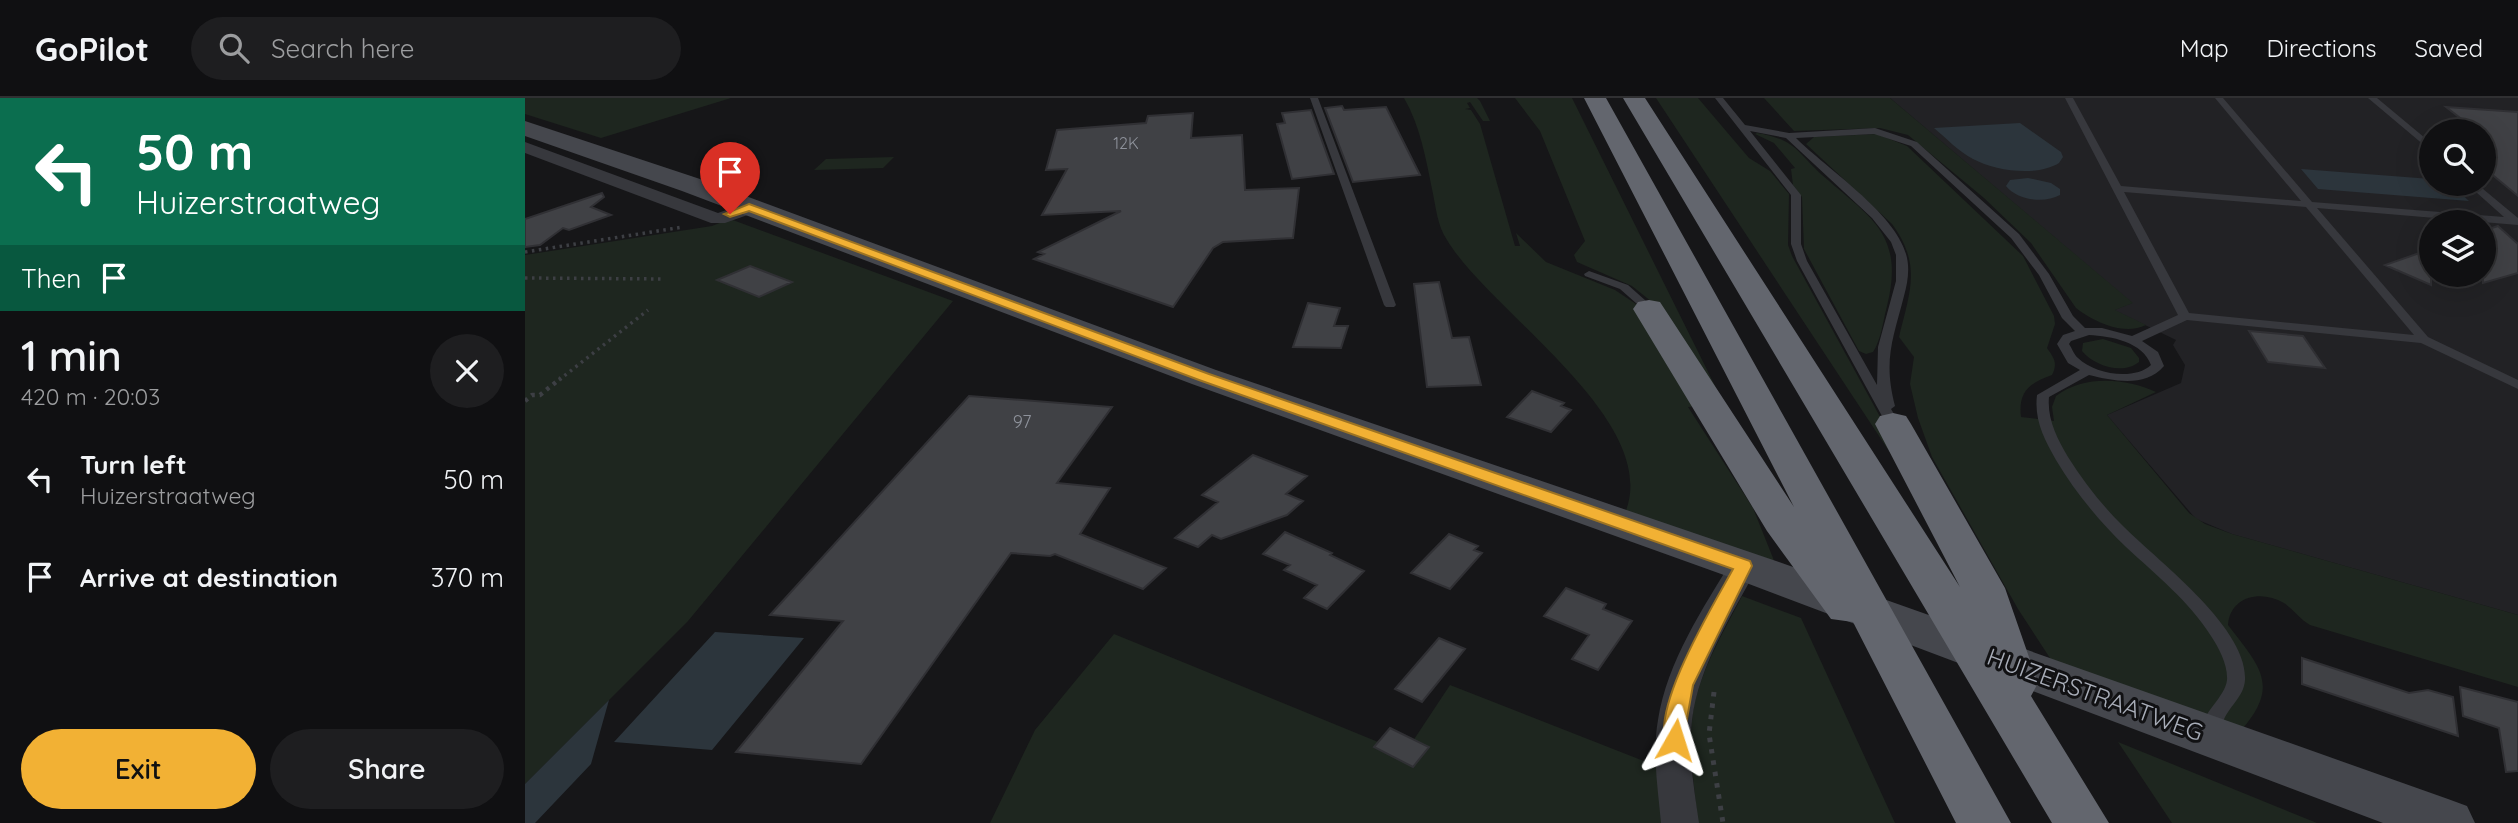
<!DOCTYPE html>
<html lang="en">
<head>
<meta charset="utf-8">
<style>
	:root { --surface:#101012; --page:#1e1e20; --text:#f1f3f6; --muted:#9c9d9f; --line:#303032; --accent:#f2b134 }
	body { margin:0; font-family:Quicksand,sans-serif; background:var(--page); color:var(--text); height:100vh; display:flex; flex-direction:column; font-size:26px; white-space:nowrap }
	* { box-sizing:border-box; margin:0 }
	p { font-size:23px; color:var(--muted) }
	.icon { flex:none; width:38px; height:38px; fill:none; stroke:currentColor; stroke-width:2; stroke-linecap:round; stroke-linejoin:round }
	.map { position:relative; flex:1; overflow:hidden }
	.panel { display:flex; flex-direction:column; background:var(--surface); width:525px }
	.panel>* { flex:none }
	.guide { background:#0b6e4f; color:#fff; overflow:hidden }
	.tools { position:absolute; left:1894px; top:21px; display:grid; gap:14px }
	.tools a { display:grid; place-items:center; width:77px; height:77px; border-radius:50%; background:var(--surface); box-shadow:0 7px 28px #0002,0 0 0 2px var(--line); font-size:35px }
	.pin { position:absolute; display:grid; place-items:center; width:60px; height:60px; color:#fff; margin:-72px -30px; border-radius:50% 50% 50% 0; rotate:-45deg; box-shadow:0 0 7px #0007 }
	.pin .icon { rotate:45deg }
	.me { position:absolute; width:77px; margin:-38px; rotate:6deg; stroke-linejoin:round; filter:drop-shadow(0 0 5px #0008) }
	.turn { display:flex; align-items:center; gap:24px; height:147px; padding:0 21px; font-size:32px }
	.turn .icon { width:91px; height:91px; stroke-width:2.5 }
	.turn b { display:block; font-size:49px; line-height:60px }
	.then { display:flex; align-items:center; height:66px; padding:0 21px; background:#0003; gap:14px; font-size:26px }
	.round { display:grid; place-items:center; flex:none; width:74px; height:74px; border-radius:37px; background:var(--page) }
	.head { display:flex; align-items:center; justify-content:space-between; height:119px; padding:0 21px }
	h1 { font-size:42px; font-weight:600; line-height:52px }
	.primary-button { display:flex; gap:14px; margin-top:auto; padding:14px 21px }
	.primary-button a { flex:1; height:80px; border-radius:42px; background:var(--accent); color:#111; font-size:28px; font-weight:600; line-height:80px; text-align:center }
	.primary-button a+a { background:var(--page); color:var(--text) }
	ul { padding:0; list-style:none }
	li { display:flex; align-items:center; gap:21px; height:98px; padding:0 21px }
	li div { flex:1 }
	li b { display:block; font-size:26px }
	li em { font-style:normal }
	header { display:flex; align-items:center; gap:42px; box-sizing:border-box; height:98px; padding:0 35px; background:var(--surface); border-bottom:2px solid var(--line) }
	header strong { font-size:33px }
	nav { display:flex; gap:38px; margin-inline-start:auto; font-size:24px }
	.search { width:490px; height:63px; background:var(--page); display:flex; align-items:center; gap:18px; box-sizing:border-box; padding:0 24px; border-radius:38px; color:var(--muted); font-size:26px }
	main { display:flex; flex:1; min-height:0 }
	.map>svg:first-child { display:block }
	.built { fill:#222225; fill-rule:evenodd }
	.green { fill:#1e261f }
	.water { fill:#2c353c }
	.building { fill:#404145; stroke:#303034; stroke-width:2 }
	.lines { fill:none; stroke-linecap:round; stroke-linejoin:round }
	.path-far2 { stroke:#3d3f44; stroke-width:3.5; stroke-dasharray:2.5 4.5; stroke-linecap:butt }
	.path-far1 { stroke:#3d3f44; stroke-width:4.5; stroke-dasharray:3.5 5; stroke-linecap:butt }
	.path { stroke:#3d3f44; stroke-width:5; stroke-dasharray:4.5 7; stroke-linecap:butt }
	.lane { fill:#37383d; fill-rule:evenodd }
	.street { fill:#37383d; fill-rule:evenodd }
	.secondary { fill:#45474d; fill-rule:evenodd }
	.highway { fill:#63666e; fill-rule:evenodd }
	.route { fill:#f2b134; stroke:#9d7322; stroke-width:2 }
	.labels { text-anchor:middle; stroke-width:6; stroke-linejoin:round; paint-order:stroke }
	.far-number-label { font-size:16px; fill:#8e929b }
	.number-label { font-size:18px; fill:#8e929b }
	.near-street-label { font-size:24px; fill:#a8adb8; stroke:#111113 }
</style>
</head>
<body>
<header>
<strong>GoPilot</strong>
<div class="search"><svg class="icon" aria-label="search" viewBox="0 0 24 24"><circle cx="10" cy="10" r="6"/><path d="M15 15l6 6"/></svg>Search here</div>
<nav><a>Map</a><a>Directions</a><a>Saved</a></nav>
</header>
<main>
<section class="panel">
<div class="guide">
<div class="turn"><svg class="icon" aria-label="left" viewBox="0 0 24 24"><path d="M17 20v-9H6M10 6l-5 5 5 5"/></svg><div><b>50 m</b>Huizerstraatweg</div></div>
<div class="then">Then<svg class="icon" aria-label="arrive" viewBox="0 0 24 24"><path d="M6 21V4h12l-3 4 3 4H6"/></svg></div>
</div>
<div class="head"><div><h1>1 min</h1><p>420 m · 20:03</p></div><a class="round"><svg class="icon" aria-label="close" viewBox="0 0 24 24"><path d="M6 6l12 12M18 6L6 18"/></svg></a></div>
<ul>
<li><svg class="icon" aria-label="left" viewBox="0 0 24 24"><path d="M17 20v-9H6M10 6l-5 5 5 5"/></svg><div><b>Turn left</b><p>Huizerstraatweg</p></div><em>50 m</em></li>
<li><svg class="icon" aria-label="arrive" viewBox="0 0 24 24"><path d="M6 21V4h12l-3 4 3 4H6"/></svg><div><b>Arrive at destination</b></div><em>370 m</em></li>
</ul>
<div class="primary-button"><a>Exit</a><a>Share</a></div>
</section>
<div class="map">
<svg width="1993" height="725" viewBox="0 0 1993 725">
	<rect width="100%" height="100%" fill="#161618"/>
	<!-- built -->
	<path class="built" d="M1365 0H1993V517L1707 436 1671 421 1582 317 1656 285 1660 267 1648 247 1651 242 1589 212 1607 205ZM1906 33H1958V86H1906ZM1906 124H1958V177H1906Z"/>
	<!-- green -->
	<path class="green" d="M0 0H206L76 40 0 16Z
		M879 0H952L955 3 965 23H958L945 4 942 5 945 10 940 11 946 12 955 26 990 148H995L991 135 1021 164 1090 192 1111 206 1174 308 1163 309 1228 410 1252 470 1100 415C1138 323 966 215 922 142 912 127 911 109 907 91 901 61 895 27 879 0Z
		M990 0H1047L1199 306 1127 204 1107 188 1052 164 1049 157 1060 143 1015 33Z
		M1131 0H1173L1224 60 1245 73 1264 96 1263 147 1267 158 1388 379 1389 391Z
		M1239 0H1365L1608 205 1590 212 1621 227C1599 238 1569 224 1551 210L1506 145 1459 100 1383 37 1355 30 1269 33Z
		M1232 35C1271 42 1270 52 1297 77 1346 120 1380 136 1362 208 1358 223 1356 242 1348 254L1341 256 1334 253 1279 151 1277 99 1268 87 1266 71 1270 70 1249 45 1230 36Z
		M1352 36 1382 48 1498 158 1529 218 1530 226 1522 250C1529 260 1533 265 1527 277 1504 285 1493 294 1496 319L1529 323 1527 309 1531 298C1559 277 1600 280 1631 294L1582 317 1664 415 1680 426 1707 436 1993 517V589L1785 527C1775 521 1768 511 1759 505 1735 491 1705 499 1703 527 1736 570 1756 588 1714 635L1534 574 1493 511 1407 359 1393 320 1385 286 1389 259 1374 239C1385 193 1397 167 1367 126L1281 46 1289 39Z
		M369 59 358 70 289 72 301 61Z
		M205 121 428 203 163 523 0 686V157L187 128Z
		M1578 241 1606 250 1614 260V264C1598 277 1569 268 1557 253L1558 245Z
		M1217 498 1276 520 1370 725H1173C1169 684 1160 636 1172 596 1182 561 1201 529 1217 498Z
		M589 536 880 655 925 587 1134 669 1138 725H465L510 632Z
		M1593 644 1792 725H1647Z"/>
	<!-- water -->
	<path class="water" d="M1495 25 1536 54 1538 59 1534 65C1511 79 1471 73 1448 61 1434 54 1421 40 1409 30Z
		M1776 71 1906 81V86H1925L1944 103 1793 91Z
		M1503 80 1526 85 1535 91V97C1519 106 1492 102 1481 88L1485 82Z
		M190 534 279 540 187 652 89 644Z
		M84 602 66 666 10 725H0V686Z"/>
	<!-- building -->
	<path class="building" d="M817 8 819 12 861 9 895 77 828 84 800 10Z
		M1921 9 1993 14V98L1958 69V33H1952Z
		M786 12 809 76 767 81 752 26 760 25 757 15Z
		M668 15 666 40 717 37 720 92 774 90 768 140 698 144 688 150 648 209 509 161 519 156 513 154 596 113 517 117 542 71 521 72 532 32 621 25 623 18Z
		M77 95 79 99 66 109 86 117 44 132 38 130 15 147 0 149V121Z
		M1973 128 1993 146V175L1958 185V133Z
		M1906 151V187L1860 167Z
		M225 168 267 184 234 199 192 182Z
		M914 184 927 240 944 239 956 287 902 289 889 186Z
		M783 205 815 210 809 228H823L816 250 768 249Z
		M1724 233 1778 238 1800 270 1743 264Z
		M1007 293 1039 305 1036 308 1046 312 1026 334 982 319Z
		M444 298 587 309 532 385 585 390 555 436 641 470 618 491 530 456 525 458 486 455 336 666 211 654 318 523 245 517Z
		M728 357 782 378 761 396 778 403 762 417 696 441 687 437 673 449 650 440 693 404 677 397Z
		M760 434 807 455 805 457 839 473 802 511 779 500 792 487 759 472 765 467 738 456Z
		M924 436 953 448 949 452 957 455 925 491 886 475Z
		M1041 490 1081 506 1078 511 1107 523 1073 572 1047 561 1064 537 1019 518Z
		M914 540 940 551 897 604 870 591Z
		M1777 560 1884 595 1903 592 1928 599 1933 638 1777 586Z
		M1935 589 1993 604V673L1981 674 1974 630 1938 618Z
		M865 630 904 649 888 669 849 649Z"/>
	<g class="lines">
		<!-- path-far2 -->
		<path class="path-far2" d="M0 154 158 129
			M0 180 140 181
			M34 282 123 212"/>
		<!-- path-far1 -->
		<path class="path-far1" d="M0 303 7 297H15L36 280"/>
		<!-- path -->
		<path class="path" d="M1189 594 1184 636 1198 725"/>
		<!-- lane -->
		<path class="lane" d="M785 0H793L871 207 869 209H861L859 207Z
			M1190 0H1198L1220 27 1264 35 1350 30 1392 44 1494 136 1524 176 1548 218 1560 230H1577L1607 238 1653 217 1540 0H1548L1596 88 1776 103 1690 0H1698L1787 104 1979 119 1942 86H1952L1993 120V127L1792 110 1903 239 1993 282V291L1896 245 1662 222 1617 243 1633 254 1639 268C1620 290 1589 283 1564 277L1524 299C1522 321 1532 340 1543 359 1558 383 1576 406 1596 426 1630 461 1723 529 1720 582 1719 599 1703 609 1698 624 1695 629 1695 634 1693 639L1686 642 1679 639C1669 619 1700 602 1702 582 1703 567 1694 550 1686 538 1664 503 1631 477 1601 449 1574 423 1550 394 1531 362 1519 341 1509 322 1512 297L1555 272 1543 265 1532 246 1538 237 1550 233 1537 220 1514 177 1486 140 1386 48 1349 36 1271 40C1302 71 1369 114 1381 156 1385 169 1383 184 1379 198 1368 241 1358 262 1370 308L1366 311 1375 326 1368 330 1363 329 1272 163 1266 146V97ZM1225 33 1261 40 1347 120 1366 144 1371 157V183L1353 249 1352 287 1282 163 1276 146V97ZM1599 94 1781 109 1889 237 1664 215ZM1564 237C1586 238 1618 244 1626 267 1609 283 1569 276 1553 260 1549 257 1547 250 1544 246L1546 243Z
			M1843 0H1852L1906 45V53Z
			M1064 173 1103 187 1130 211 1124 214 1120 213 1095 191 1060 178 1059 176Z"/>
		<!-- street -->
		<path class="street" d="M0 44 193 115 224 104 233 110 231 114 200 125H186L0 55Z
			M1218 458 1228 461 1233 468C1207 517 1174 567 1167 622 1163 656 1169 691 1174 725H1136C1133 691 1127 656 1133 622 1142 564 1178 510 1208 461Z"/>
		<!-- secondary -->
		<path class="secondary" d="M0 23 175 81 691 272 1254 464 1923 701 1942 708 1950 725H1858L1224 486 667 286 157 93 0 38Z"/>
		<!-- highway -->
		<path class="highway" d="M1059 0H1081L1486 725H1431L1328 524 1306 521 1242 433 1108 211 1113 204 1124 202 1135 204 1269 409Z
			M1098 0H1120L1435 489 1350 326 1355 318 1368 315 1381 318 1386 326 1480 490 1513 585 1506 598 1584 725H1527Z"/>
	</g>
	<!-- route -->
	<path class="route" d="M224 106 684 276 1225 463 1227 468 1168 587 1157 649 1150 651 1142 649C1124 612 1189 506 1208 471L674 282 224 113 205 119 199 116Z"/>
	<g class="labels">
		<!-- far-number labels -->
		<g class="far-number-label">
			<text x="601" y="51">12K</text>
		</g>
		<!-- number labels -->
		<g class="number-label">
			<text x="497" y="330">97</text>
		</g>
		<!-- near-street labels -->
		<g class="near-street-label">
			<text transform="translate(1570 597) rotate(20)" y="8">HUIZERSTRAATWEG</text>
		</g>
	</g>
</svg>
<div class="tools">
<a><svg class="icon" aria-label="search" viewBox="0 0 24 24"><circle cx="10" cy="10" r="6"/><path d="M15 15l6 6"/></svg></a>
<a><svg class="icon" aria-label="layers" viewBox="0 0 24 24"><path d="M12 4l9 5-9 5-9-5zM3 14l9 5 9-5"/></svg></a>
</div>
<div class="pin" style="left:205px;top:116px;background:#d93025"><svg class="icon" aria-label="arrive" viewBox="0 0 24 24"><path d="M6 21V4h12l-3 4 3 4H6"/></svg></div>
<svg class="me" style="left:1150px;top:642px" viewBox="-20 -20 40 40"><path d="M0-17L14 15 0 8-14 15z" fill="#f2b134" stroke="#fff" stroke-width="4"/></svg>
</div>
</main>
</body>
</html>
